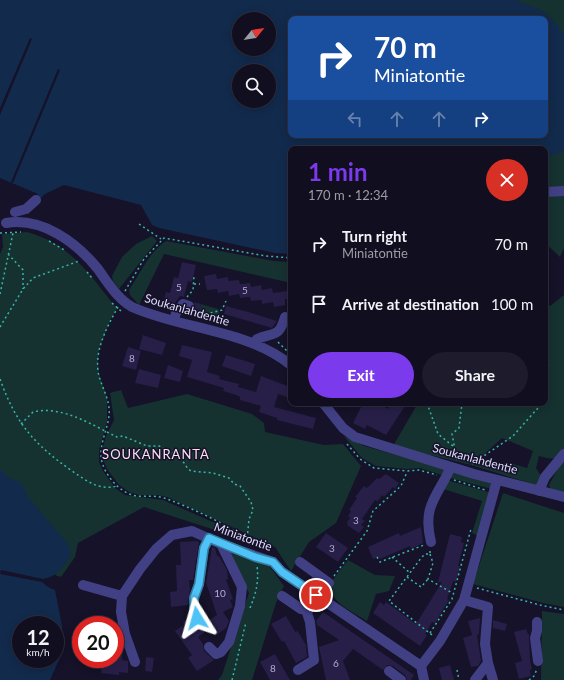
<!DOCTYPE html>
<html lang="en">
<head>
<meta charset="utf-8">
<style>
	:root { --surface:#100e1f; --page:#1e1c2c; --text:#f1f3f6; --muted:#9c9ca4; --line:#302e3d; --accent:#7c3aed }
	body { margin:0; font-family:Lato,sans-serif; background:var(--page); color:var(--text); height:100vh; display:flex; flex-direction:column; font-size:15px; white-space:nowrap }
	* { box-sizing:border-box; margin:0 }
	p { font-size:13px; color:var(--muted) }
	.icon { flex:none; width:22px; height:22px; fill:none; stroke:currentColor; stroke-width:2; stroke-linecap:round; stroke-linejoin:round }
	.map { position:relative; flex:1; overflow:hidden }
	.sheet { position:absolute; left:288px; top:146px; width:260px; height:260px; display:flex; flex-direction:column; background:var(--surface); border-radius:8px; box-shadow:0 2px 10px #0003,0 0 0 1px var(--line) }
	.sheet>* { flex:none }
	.top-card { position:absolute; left:288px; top:16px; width:260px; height:122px; border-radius:8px; box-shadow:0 2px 10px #0003,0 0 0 1px var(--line); background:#1a4fa0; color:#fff; overflow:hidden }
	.needle { width:26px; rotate:60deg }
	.buttons { position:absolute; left:232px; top:12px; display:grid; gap:8px }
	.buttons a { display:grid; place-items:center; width:44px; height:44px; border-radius:50%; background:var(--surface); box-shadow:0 2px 10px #0003,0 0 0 1px var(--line); font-size:20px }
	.speed { position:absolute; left:12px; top:616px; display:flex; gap:8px; font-size:20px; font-weight:700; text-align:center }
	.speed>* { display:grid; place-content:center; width:52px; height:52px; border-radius:50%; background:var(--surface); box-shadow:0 2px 10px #0003,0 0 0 1px var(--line); line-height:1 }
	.speed small { font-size:10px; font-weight:400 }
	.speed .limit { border:6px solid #d22; background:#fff; color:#111 }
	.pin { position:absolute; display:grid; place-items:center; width:34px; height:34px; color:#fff; margin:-17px; border:2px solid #fff; border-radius:50%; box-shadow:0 1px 4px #0007 }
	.me { position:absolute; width:44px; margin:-22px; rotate:352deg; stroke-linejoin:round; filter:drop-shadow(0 0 3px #0008) }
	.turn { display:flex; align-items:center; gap:14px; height:84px; padding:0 20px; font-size:18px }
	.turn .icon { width:52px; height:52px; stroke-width:2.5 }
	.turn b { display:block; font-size:28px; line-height:34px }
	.lanes { display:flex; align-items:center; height:38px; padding:0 20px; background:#0003; justify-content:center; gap:20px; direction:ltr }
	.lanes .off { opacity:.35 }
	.round { display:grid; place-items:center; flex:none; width:42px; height:42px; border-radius:21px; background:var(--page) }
	.summary { display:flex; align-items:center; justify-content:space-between; height:68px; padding:0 20px }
	h1 { font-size:24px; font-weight:700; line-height:30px; color:var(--accent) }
	.button { display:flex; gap:8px; margin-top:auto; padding:8px 20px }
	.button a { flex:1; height:46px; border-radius:24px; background:var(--accent); color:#fff; font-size:16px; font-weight:700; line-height:46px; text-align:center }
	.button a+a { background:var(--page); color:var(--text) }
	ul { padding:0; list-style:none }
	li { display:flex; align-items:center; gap:12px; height:60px; padding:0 20px }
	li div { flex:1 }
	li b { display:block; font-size:15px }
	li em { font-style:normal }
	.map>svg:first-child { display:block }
	.green { fill:#153230; fill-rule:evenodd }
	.water { fill:#122a4c; fill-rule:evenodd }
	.pier { fill:#151229 }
	.building { fill:#271f48 }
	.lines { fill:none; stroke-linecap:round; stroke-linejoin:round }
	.path { stroke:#38b5aa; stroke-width:1.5; stroke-dasharray:2 3; stroke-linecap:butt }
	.minor { stroke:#414085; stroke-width:10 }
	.route-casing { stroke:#337fa1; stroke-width:10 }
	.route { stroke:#4fc3f7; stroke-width:7 }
	.labels { text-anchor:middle; stroke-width:3; stroke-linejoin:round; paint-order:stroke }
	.number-label { font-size:10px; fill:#b1add0 }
	.street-label { font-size:12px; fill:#dfdcfd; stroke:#151229 }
	.neighbourhood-label { font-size:13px; letter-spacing:1px; fill:#fddef2; stroke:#151229 }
</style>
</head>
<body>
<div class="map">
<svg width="564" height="680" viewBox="0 0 564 680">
	<rect width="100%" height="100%" fill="#151229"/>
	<!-- green -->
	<path class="green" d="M406 0H564V248L560 257 545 243V19Z
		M27 232C71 244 90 275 117 309L110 320 99 350 98 362 99 374 107 397V422L99 450V462L103 471 115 488 125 495 163 500 224 527V533L144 507 78 543 75 557 61 577 55 575 53 561 0 540V254L3 247 2 234Z
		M152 236 157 241 119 289 113 281 112 276 122 257 136 244Z
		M166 241 274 261 291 262V283L164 254 139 305 130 295 129 290C140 274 149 252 166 241Z
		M564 295V452C556 461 551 459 539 456L536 468 541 476 536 485 471 465 393 446 418 403H545V300L550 306ZM502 438 533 451 527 468 510 463 496 464 479 459Z
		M201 304 218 309 222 319 221 325 197 318Z
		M121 390 128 408 187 394 252 414 264 423 265 432 324 445 343 444 361 466 336 523 309 542 291 571 275 547 167 497 157 495H139L129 492 119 485 107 469 103 459V447L106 436 114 420 110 393Z
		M344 436 364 446 448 469 445 476 420 468 407 469 376 466 362 458Z
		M564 457V494L551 490 549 485Z
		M455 472 488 480 491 484 492 489 450 478Z
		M447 480 491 493 479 536 472 533 482 501 443 489Z
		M503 493 564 513V607L543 603 473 584Z
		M230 550 267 563 284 586 276 603 252 680H218L222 675 249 593 236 570Z
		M348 560 375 575 395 576 389 591 376 594 367 621C355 613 322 599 333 580 337 573 343 567 348 560Z
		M542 611 564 614V680H541Z"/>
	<!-- water -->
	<path class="water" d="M0 0H515L541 10 555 22 564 34V152L551 155 545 161V149H291V254L275 253 159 228 152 225 141 205 64 185 45 194 38 201 35 198 38 194 0 178ZM239 19H269V49H239ZM291 19H545V135H291ZM239 71H269V101H239Z
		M0 469 8 477 21 483 29 498 68 544 71 555C64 566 57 577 43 579L42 582 48 587 55 590 62 626 63 644 59 660 50 680H0ZM21 625H55V659H21Z"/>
	<!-- pier -->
	<path class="pier" d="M30 38 32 39 0 115V108Z
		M58 69 60 70 13 183 11 182Z
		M1 570 43 579 42 582 0 574Z"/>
	<!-- building -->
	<path class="building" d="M182 262 196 265 192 282 188 281 184 297 180 296 170 310 162 308 166 292 170 293 174 277 178 278Z
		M216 274 217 279 228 277V281L239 280 240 284 250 283 251 287 261 285 262 290 272 288 273 293 287 291 288 299H285V305L274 307 273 302 262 304V300L251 301 250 297 240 298 239 294 229 296 228 291 218 293 217 289 207 290 204 276Z
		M194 302 201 304 198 314 191 312 195 308Z
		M226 306 252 313 277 321 272 328 224 314Z
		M143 335 166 343 162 355 139 349Z
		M182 345 212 352 207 372 220 376 219 379 239 384 238 387 256 392 261 376 290 387 287 397 278 394 274 407 316 418 313 429 277 420V418L259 412 261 406 240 400V397L236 395 223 391 224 388 187 377 192 360 179 356Z
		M128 347 141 351 136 370 122 366Z
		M226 355 255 364 251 376 222 366Z
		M168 365 183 371 180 382 164 378Z
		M139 369 161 375 158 388 135 383Z
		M363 403H377L388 409 391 403H407L386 435 367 425 365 429 353 423Z
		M386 474 399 483 395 489 393 487 384 497 382 495 378 501 375 500 362 519 365 521 361 525 364 527 359 533 347 525 348 524 347 522 350 518 348 516 351 511 349 510 357 498 355 497 364 486 367 488 377 478 379 479Z
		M421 527 423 543 411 549 410 546 380 559 379 557 373 559 368 547 399 533 400 536Z
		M326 533 348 548 338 562 316 547Z
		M450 534 462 537 461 542 464 543 458 566H460L456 582 453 581 447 599 449 600 435 623 432 622 425 634 427 635 420 646 373 613 380 602 384 605 386 602 416 624 442 582H438Z
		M198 541 199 543 193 580H189L190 589 188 605 171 607 170 592 177 591 176 565H181L180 542Z
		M212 547 215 548 217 556H219L227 570 228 579 226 580 233 599 230 600 233 607 223 612 229 621 226 628 215 636 210 628 198 637 203 644 204 651 214 660 197 671 188 658 192 655 175 631 184 625 183 622 190 617 197 628 217 615 206 583Z
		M323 612 414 675 411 680H407L405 675 393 666 387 665 383 670 353 649 343 661 350 680H326L319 647 339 640 317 625 316 621Z
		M286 616 296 633 297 630 306 645 307 657 296 663 284 641 282 642 271 624Z
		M480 618 479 634 477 635 481 661 478 666 471 667 463 638 472 635 468 621Z
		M493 620 507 624 505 631 493 628Z
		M526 629 528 634H529L530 660 532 669 530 670 531 676 519 679 515 663 522 661 514 632Z
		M115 646 123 647 122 660 128 661V673L119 672V675L101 673 103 659H115Z
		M275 654 290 680H270L260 662Z
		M146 657 154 658 152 672 145 671Z
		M450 665 454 680H442L439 668Z"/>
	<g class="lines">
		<!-- path -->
		<path class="path" d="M139 224 161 239
			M0 233 21 232
			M49 241 66 251
			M8 254 23 270V289
			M87 272 92 278
			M194 284H200
			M125 291 144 259 164 238 266 256 291 258
			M0 294 13 233
			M187 297 193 290 194 276
			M112 303 121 311
			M118 307C107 327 93 352 99 376 102 387 108 397 109 408 111 426 97 444 102 462 106 477 121 494 137 496 146 497 155 495 164 498 182 504 241 529 249 544
			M191 315 198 316 222 310 226 301
			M0 327 23 289 33 278 79 261
			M278 342 288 352
			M545 350C549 358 550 373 545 381
			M0 379C16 424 34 444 72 471 87 481 99 491 117 486
			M427 403 438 434 453 446
			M21 424 33 412C62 405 92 425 117 437L123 436 147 446H159L180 457 188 469 191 471 213 473 229 478 234 484 240 486 251 502 253 510 249 519 247 540
			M347 444 360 459 374 468 407 471 419 470 437 475
			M457 460 452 434 459 428 462 403
			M472 464 513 436 538 408 539 403
			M454 480 485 490
			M430 551V554H425L421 558 389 601 432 635
			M430 554 433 563 428 579 454 594
			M377 557 380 562 424 545
			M392 557 410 573
			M334 576 367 531 373 511 401 486 407 472
			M407 577 421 587 428 579
			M477 588 540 605 564 610
			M250 608C256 593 259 582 257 566
			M430 633 452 599 471 529
			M457 670 459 680
			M232 680 246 622
			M529 680 534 676 537 669"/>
		<!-- minor -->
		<path class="minor" d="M545 192 564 191
			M15 212 26 209 36 200
			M6 223C42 217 76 242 98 269 108 283 117 298 132 307 184 330 246 329 291 365
			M174 321 176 313 183 304 189 306
			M254 344 257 339C274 332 279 338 285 317
			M323 403 343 428 355 437 474 474 564 497
			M539 491 545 477 564 454
			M431 542C422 506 437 497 451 467
			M300 562 329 583 319 596
			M83 585 122 596
			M282 596 301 609 308 610
			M464 600 488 607 485 644 488 663 475 680
			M197 618 194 607V598L199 584 204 548 209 538
			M537 622V631L535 638 538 661
			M209 647 216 654 221 652 229 642 240 606 242 587 221 544
			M135 662 125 634 121 612 122 596 140 569 156 549 172 535 192 531 221 544 273 562 282 572 421 666
			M488 663 493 680
			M298 670 314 660 310 622 307 613 316 595
			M389 671 401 680
			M424 680 421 666 440 641 464 600 497 480"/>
	</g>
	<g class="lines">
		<!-- route casing -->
		<g class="route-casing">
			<path id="route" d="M197 618 194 607V598L199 584 204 548 209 538 255 557 273 562 282 572 316 595"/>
		</g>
		<!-- route -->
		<use href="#route" class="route"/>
	</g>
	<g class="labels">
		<!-- number labels -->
		<g class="number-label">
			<text x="179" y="291">5</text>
			<text x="245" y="294">5</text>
			<text x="132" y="362">8</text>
			<text x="356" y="524">3</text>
			<text x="332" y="552">3</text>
			<text x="220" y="597">10</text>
			<text x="336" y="667">6</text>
			<text x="273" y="672">8</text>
		</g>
		<!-- street labels -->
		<g class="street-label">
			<text transform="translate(187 310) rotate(16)" y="4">Soukanlahdentie</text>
			<text transform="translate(475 459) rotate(15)" y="4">Soukanlahdentie</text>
			<text transform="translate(243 537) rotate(20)" y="4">Miniatontie</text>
		</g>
		<!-- neighbourhood labels -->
		<g class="neighbourhood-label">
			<text x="156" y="459">SOUKANRANTA</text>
		</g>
	</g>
</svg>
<div class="buttons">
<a><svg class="needle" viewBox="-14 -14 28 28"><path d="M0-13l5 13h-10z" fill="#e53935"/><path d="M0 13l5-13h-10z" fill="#9c9ca4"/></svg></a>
<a><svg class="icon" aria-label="search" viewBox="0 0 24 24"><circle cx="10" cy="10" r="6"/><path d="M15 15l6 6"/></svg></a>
</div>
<div class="speed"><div>12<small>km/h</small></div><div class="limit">20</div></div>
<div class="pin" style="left:316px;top:595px;background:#d93025"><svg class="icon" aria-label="arrive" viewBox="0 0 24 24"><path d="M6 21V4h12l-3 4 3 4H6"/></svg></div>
<svg class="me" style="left:197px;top:618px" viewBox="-20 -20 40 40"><path d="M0-17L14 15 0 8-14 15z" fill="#4fc3f7" stroke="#fff" stroke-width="4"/></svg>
<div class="top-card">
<div class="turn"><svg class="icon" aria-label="right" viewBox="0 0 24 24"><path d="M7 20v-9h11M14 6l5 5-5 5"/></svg><div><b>70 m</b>Miniatontie</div></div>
<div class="lanes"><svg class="icon off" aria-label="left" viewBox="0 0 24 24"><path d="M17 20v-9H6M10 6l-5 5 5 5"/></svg><svg class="icon off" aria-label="ahead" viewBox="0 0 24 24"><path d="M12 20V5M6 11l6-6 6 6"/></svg><svg class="icon off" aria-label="ahead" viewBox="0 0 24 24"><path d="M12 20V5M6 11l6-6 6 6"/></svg><svg class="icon" aria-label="right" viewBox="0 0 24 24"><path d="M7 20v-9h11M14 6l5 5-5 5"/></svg></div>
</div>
<section class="sheet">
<div class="summary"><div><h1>1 min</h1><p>170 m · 12:34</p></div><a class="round" style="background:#d93025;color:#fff"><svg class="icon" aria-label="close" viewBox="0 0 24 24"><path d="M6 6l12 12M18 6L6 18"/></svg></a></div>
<ul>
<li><svg class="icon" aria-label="right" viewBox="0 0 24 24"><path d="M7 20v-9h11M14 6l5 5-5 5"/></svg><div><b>Turn right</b><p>Miniatontie</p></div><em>70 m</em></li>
<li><svg class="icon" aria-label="arrive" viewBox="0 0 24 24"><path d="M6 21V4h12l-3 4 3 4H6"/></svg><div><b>Arrive at destination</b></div><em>100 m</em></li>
</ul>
<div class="button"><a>Exit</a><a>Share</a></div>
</section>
</div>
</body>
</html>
